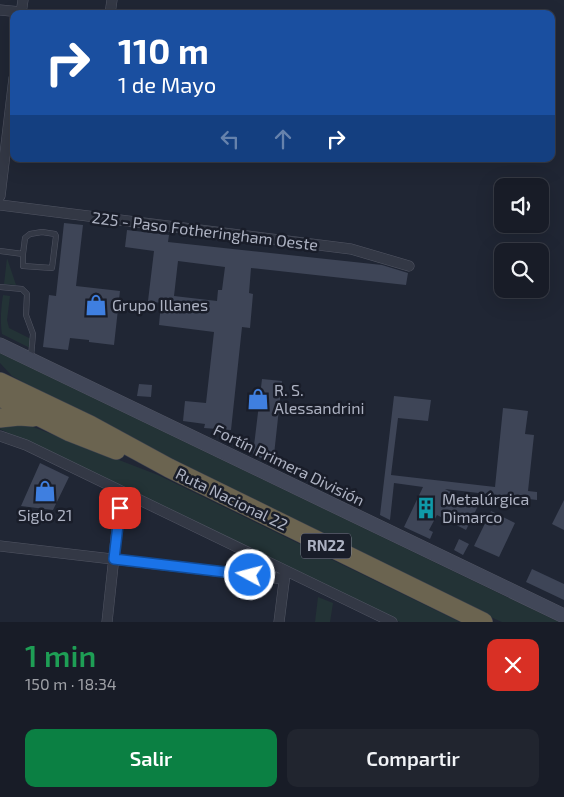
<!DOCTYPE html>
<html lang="es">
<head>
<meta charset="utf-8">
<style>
	:root { --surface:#181c27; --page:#21252f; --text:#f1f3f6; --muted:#9fa1a7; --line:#363a44; --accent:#0b8043 }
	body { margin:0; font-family:"Exo 2",sans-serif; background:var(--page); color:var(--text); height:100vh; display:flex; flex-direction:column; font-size:19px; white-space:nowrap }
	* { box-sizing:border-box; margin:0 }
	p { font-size:16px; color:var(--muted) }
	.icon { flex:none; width:28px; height:28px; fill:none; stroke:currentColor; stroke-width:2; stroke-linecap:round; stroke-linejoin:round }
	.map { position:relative; height:622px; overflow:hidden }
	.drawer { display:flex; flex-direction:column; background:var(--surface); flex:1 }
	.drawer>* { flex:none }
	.banner { position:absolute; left:10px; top:10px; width:545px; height:152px; border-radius:10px; box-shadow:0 5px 20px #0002,0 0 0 1px var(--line); background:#1a4fa0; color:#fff; overflow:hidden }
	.fabs { position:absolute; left:494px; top:178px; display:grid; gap:10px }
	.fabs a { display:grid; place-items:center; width:55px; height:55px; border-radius:10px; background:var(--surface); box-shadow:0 5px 20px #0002,0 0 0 1px var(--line); font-size:25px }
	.pin { position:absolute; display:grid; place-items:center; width:42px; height:42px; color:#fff; margin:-21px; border-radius:10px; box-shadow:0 2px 8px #0006 }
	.me { position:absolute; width:55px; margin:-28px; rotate:277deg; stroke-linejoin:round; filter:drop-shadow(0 0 4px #0008) }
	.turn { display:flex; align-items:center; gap:18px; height:105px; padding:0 25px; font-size:22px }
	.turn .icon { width:65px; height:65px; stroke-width:2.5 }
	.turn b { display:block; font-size:35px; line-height:42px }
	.lanes { display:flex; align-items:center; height:48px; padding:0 25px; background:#0003; justify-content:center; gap:25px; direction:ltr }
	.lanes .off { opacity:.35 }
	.round { display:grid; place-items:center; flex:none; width:52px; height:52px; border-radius:10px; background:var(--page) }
	.summary { display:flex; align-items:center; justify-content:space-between; height:85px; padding:0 25px }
	h1 { font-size:30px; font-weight:600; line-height:38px; color:#1e9e55 }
	.primary-button { display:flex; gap:10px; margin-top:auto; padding:10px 25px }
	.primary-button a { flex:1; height:58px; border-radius:10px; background:var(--accent); color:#fff; font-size:20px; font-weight:600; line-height:58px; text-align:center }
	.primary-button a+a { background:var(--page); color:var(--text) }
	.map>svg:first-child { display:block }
	.green { fill:#233336 }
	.building { fill:#3e4557; fill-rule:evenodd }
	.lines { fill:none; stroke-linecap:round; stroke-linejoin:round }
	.lane-casing { stroke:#515563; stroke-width:6 }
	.street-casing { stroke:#515563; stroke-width:11 }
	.secondary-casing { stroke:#515563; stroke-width:15 }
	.highway-casing { stroke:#3e424f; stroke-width:20 }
	.lane { stroke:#333845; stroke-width:5 }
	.street { stroke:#333845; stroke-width:10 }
	.secondary { stroke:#414758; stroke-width:14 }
	.highway { stroke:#6b6450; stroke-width:19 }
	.route-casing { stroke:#114b97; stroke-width:12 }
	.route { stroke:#1a73e8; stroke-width:9 }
	.labels { text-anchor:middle; stroke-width:5; stroke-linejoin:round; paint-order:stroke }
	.shield { fill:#191d29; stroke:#818594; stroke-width:1 }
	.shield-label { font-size:15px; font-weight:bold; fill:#adb2c2 }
	.street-label { font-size:16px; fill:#adb2c2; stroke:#191d29 }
	.poi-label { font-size:16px; fill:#adb2c2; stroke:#191d29; text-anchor:start }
</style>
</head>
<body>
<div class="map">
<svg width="564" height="622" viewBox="0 0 564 622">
	<rect width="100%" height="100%" fill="#202634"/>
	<!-- green -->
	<path class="green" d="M7 258 16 285 4 284Z
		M3 295 10 296 7 320 9 328 31 339 30 348 2 334C0 323 1 307 3 295Z
		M0 353 559 622H502L495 619 149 451 12 376 0 363Z
		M0 425H28L158 475 460 622H400L0 429Z
		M318 597 333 603 330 622H315Z"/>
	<!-- building -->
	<path class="building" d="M64 223 83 225 76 286 120 291 114 345 89 342V340L70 338 68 350 43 347 49 295 56 296Z
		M127 230 169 235 168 242 382 265 408 273 406 285 251 268 249 293 253 294 250 328 242 327 231 430 204 428 205 424 183 421 185 401 206 403 214 332 159 325 161 303 148 301 154 251 125 247ZM178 261 225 267 222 290H218L217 301 174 296Z
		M262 379 282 381 273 464 253 454Z
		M139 384 152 385 151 397 137 396Z
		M394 396 431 400 428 421 398 418 391 475 495 487 503 408 528 411 525 434 534 435 528 491 537 492V500L445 489 478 506 466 530 437 515 429 530 433 532 430 539 404 527 423 487 394 483 390 520 380 515Z
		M40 463 69 477 53 510 21 506Z
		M564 500V530L552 524Z
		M491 511 515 523 499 557 474 546Z
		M459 539 469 544 463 555 454 550Z
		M532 569 564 584V600L526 582Z"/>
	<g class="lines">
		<!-- lane casing -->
		<g class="lane-casing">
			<path id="lane" d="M42 232 55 234 56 236 52 268 23 266V254L25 238 30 234Z
				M0 251 23 254
				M0 287 22 289 27 294 26 315 33 334 31 357"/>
		</g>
		<!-- street casing -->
		<g class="street-casing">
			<path id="street" d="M0 10 21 12
				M21 14 23 0
				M110 14 112 0
				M0 196 14 78
				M0 205 351 249 409 266
				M0 436 26 445 392 622
				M0 546 284 579
				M107 622 121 491
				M279 622 285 574"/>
		</g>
		<!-- secondary casing -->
		<g class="secondary-casing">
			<path id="secondary" d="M0 345 564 616"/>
		</g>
		<!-- highway casing -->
		<g class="highway-casing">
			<path id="highway" d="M0 382 90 425 169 468 483 622
				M0 397 70 432 116 450
				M0 418 19 416 33 417"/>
		</g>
		<!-- lane -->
		<use href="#lane" class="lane"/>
		<!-- street -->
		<use href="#street" class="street"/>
		<!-- secondary -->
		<use href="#secondary" class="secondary"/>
		<!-- highway -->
		<use href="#highway" class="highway"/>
	</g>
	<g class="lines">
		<!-- route casing -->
		<g class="route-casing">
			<path id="route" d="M120 508 114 559 250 575"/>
		</g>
		<!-- route -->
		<use href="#route" class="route"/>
	</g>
	<!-- icons -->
	<defs>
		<g id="shop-bare" transform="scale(1.725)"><path d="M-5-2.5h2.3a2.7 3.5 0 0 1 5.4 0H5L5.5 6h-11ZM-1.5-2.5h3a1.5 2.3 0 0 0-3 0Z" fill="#3f7fe0" stroke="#191d29" stroke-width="2.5" paint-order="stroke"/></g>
		<g id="building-bare" transform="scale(1.725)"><path d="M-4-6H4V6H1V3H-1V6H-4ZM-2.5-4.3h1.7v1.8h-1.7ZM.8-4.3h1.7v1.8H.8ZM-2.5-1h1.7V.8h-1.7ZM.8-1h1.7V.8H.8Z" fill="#0f9aa8" stroke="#191d29" stroke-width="2.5" paint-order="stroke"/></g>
	</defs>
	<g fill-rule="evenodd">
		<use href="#shop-bare" x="96" y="305"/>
		<use href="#shop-bare" x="258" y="399"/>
		<use href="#shop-bare" x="45" y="491"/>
		<use href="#building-bare" x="426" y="508"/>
	</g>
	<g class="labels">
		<!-- shield labels -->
		<rect class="shield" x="301" y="533.5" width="50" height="25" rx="4"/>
		<g class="shield-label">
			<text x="326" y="551">RN22</text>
		</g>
		<!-- street labels -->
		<g class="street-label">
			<text transform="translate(205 231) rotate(7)" y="6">225 - Paso Fotheringham Oeste</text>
			<text transform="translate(289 465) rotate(26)" y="6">Fortín Primera División</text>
			<text transform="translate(232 499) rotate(26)" y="6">Ruta Nacional 22</text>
		</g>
		<!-- poi labels -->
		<g class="poi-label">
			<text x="112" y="311">Grupo Illanes</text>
			<text x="274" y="396">R. S.<tspan x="274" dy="18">Alessandrini</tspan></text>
			<text x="442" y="505">Metalúrgica<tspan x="442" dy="18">Dimarco</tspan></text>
			<text x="45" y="521" text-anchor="middle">Siglo 21</text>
		</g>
	</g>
</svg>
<div class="fabs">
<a><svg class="icon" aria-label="sound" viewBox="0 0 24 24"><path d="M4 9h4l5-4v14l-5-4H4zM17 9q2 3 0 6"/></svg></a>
<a><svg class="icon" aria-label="search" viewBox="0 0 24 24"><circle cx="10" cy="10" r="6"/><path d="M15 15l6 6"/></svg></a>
</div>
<div class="pin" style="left:120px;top:508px;background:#d93025"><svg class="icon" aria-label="arrive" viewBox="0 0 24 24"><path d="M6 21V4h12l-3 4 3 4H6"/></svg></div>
<svg class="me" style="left:250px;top:575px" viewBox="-20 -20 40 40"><circle r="17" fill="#1a73e8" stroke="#fff" stroke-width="3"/><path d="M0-11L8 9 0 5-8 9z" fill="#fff"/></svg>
<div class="banner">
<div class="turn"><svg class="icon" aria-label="right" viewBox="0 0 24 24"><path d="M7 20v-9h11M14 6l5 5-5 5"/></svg><div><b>110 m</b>1 de Mayo</div></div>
<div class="lanes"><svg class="icon off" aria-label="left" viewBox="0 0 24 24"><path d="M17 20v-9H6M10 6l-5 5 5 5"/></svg><svg class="icon off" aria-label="ahead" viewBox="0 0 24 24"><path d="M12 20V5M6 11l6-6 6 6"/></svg><svg class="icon" aria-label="right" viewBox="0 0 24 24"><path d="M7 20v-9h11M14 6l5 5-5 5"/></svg></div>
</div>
</div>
<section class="drawer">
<div class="summary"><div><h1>1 min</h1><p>150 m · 18:34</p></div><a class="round" style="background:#d93025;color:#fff"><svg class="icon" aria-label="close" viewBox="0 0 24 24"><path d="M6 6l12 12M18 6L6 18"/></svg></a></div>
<div class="primary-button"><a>Salir</a><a>Compartir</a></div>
</section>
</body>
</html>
